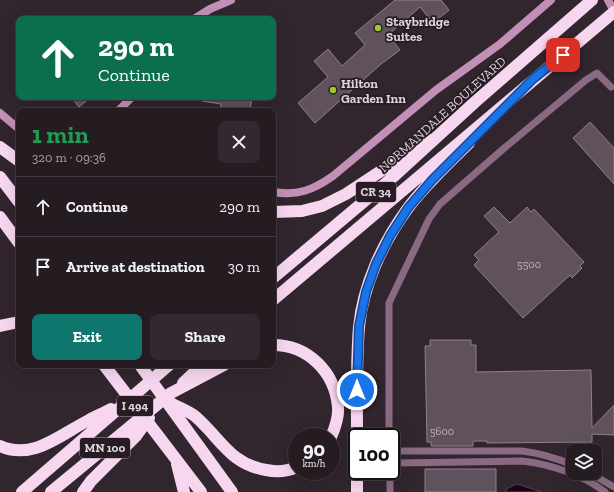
<!DOCTYPE html>
<html lang="en">
<head>
<meta charset="utf-8">
<style>
	:root { --surface:#251c22; --page:#31292f; --text:#f1f3f6; --muted:#a3a1a5; --line:#423a40; --accent:#0f766e }
	body { margin:0; font-family:"Zilla Slab",serif; background:var(--page); color:var(--text); height:100vh; display:flex; flex-direction:column; font-size:15px; white-space:nowrap }
	* { box-sizing:border-box; margin:0 }
	p { font-size:13px; color:var(--muted) }
	.icon { flex:none; width:22px; height:22px; fill:none; stroke:currentColor; stroke-width:2; stroke-linecap:round; stroke-linejoin:round }
	.map { position:relative; flex:1; overflow:hidden }
	.side { position:absolute; left:16px; top:108px; width:260px; height:260px; display:flex; flex-direction:column; background:var(--surface); border-radius:8px; box-shadow:0 4px 16px #0002,0 0 0 1px var(--line) }
	.side>* { flex:none }
	.top-card { position:absolute; left:16px; top:16px; width:260px; height:84px; border-radius:8px; box-shadow:0 4px 16px #0002,0 0 0 1px var(--line); background:#0b6e4f; color:#fff; overflow:hidden }
	.fabs { position:absolute; left:566px; top:444px; display:grid; gap:8px }
	.fabs a { display:grid; place-items:center; width:36px; height:36px; border-radius:8px; background:var(--surface); box-shadow:0 4px 16px #0002,0 0 0 1px var(--line); font-size:20px }
	.speed { position:absolute; left:288px; top:428px; display:flex; gap:8px; font-size:20px; font-weight:700; text-align:center }
	.speed>* { display:grid; place-content:center; width:52px; height:52px; border-radius:50%; background:var(--surface); box-shadow:0 4px 16px #0002,0 0 0 1px var(--line); line-height:1 }
	.speed small { font-size:10px; font-weight:400 }
	.speed .limit { border:2px solid #111; border-radius:6px; background:#fff; color:#111 }
	.pin { position:absolute; display:grid; place-items:center; width:34px; height:34px; color:#fff; margin:-17px; border-radius:8px; box-shadow:0 2px 6px #0006 }
	.me { position:absolute; width:44px; margin:-22px; rotate:0deg; stroke-linejoin:round; filter:drop-shadow(0 0 3px #0008) }
	.turn { display:flex; align-items:center; gap:14px; height:84px; padding:0 16px; font-size:18px }
	.turn .icon { width:52px; height:52px; stroke-width:2.5 }
	.turn b { display:block; font-size:28px; line-height:34px }
	.round { display:grid; place-items:center; flex:none; width:42px; height:42px; border-radius:8px; background:var(--page) }
	.summary { display:flex; align-items:center; justify-content:space-between; height:68px; padding:0 16px }
	h1 { font-size:24px; font-weight:700; line-height:30px; color:#1e9e55 }
	.button { display:flex; gap:8px; margin-top:auto; padding:8px 16px }
	.button a { flex:1; height:46px; border-radius:8px; background:var(--accent); color:#fff; font-size:16px; font-weight:700; line-height:46px; text-align:center }
	.button a+a { background:var(--page); color:var(--text) }
	ul { padding:0; list-style:none }
	li { display:flex; align-items:center; gap:12px; height:60px; padding:0 16px; border-top:1px solid var(--line) }
	li div { flex:1 }
	li b { display:block; font-size:15px }
	li em { font-style:normal }
	.map>svg:first-child { display:block }
	.water { fill:#20011b; stroke:#584054 }
	.building { fill:#5f525c; stroke:#8f818b }
	.lines { fill:none; stroke-linecap:round; stroke-linejoin:round }
	.street { stroke:#8a6a83; stroke-width:7 }
	.secondary { stroke:#c28fb6; stroke-width:8 }
	.highway { stroke:#f7d7ef; stroke-width:12 }
	.route-casing { stroke:#114b97; stroke-width:10 }
	.route { stroke:#1a73e8; stroke-width:7 }
	.poi-dot { fill:#9dca30; stroke:#271b24; stroke-width:1.5 }
	.labels { text-anchor:middle; stroke-width:3.5; stroke-linejoin:round; paint-order:stroke }
	.number-label { font-size:11px; fill:#bcb3ba }
	.shield { fill:#271b24; stroke:#a59ca3; stroke-width:1 }
	.shield-label { font-size:12px; font-weight:bold; fill:#dbd3d9 }
	.poi-label { font-size:13px; font-weight:bold; fill:#dbd3d9; stroke:#271b24; text-anchor:start }
	.street-label { font-size:13px; fill:#dbd3d9; stroke:#271b24 }
</style>
</head>
<body>
<div class="map">
<svg width="614" height="492" viewBox="0 0 614 492">
	<rect width="100%" height="100%" fill="#31252e"/>
	<!-- water -->
	<path class="water" d="M517 484 542 492H505L508 488Z"/>
	<!-- building -->
	<path class="building" d="M395 0H441L449 10 433 23 420 7 388 35 400 50 381 64 315 123 298 103 328 77 314 61 328 49 342 66 365 45 355 33Z
		M71 97H91L79 107Z
		M202 97H252L250 111H220L221 104 202 101Z
		M590 122 614 148V184L573 138Z
		M494 207 510 223 527 207 531 212 534 209 584 262 580 266 582 268 572 278 570 275 523 318 474 265 479 260 474 255 499 232 484 216Z
		M430 340H471V345H476V372L591 370 592 428 614 405V435L592 434V442L487 443V441H473V446H431V442H427L425 346H430Z
		M425 469H496V492H425Z"/>
	<g class="lines">
		<!-- street -->
		<path class="street" d="M389 437V303L429 219 440 204 502 150 586 80 597 73 611 87
			M391 457 398 451H522C540 453 556 458 573 465
			M391 458 398 463 522 461C550 464 583 475 605 492
			M390 471V492
			M590 473 614 487"/>
		<!-- secondary -->
		<path class="secondary" d="M608 0 614 11
			M194 19 210 9 231 0
			M118 111 132 97
			M0 113 19 129
			M273 192C298 196 313 190 333 176L436 90 500 44 551 0"/>
		<!-- highway -->
		<path class="highway" d="M0 147 19 161
			M0 177 19 202
			M273 212 302 211 322 206 346 194 384 169 426 138
			M0 217 19 243
			M273 278 393 177 475 102 592 0
			M273 300 614 12
			M0 326 19 322
			M273 345C308 345 335 372 338 407 339 418 335 428 331 437
			M104 365 201 492
			M140 365 232 492
			M183 383 202 365
			M169 402C177 407 189 411 196 417 221 439 230 464 266 470 276 472 288 471 297 467
			M357 437C357 401 356 364 359 327 363 285 383 242 408 208 426 184 448 164 469 143
			M0 446C33 461 61 434 89 420 96 416 104 413 111 409
			M177 464 184 492
			M22 492 169 365
			M51 492 171 393 224 365
			M83 492 91 481 136 436 149 418
			M357 492V471"/>
	</g>
	<g class="lines">
		<!-- route casing -->
		<g class="route-casing">
			<path id="route" d="M357 390 359 326 366 292 376 264 390 236 408 208 432 180 533 79 563 55"/>
		</g>
		<!-- route -->
		<use href="#route" class="route"/>
	</g>
	<!-- markers -->
	<g class="poi-dot">
		<circle cx="378" cy="28" r="4"/>
		<circle cx="333" cy="90" r="4"/>
	</g>
	<g class="labels">
		<!-- number labels -->
		<g class="number-label">
			<text x="529" y="268">5500</text>
			<text x="442" y="435">5600</text>
		</g>
		<!-- shield labels -->
		<g class="shield">
			<rect x="356" y="182" width="40" height="20" rx="3"/>
			<rect x="117" y="396" width="36" height="20" rx="3"/>
			<rect x="80" y="438" width="50" height="20" rx="3"/>
		</g>
		<g class="shield-label">
			<text x="376" y="196">CR 34</text>
			<text x="135" y="410">I 494</text>
			<text x="105" y="452">MN 100</text>
		</g>
		<!-- poi labels -->
		<g class="poi-label">
			<text x="386" y="26">Staybridge<tspan x="386" dy="15">Suites</tspan></text>
			<text x="341" y="88">Hilton<tspan x="341" dy="15">Garden Inn</tspan></text>
		</g>
		<!-- street labels -->
		<g class="street-label">
			<text transform="translate(442 114) rotate(-42)" y="5">NORMANDALE BOULEVARD</text>
		</g>
	</g>
</svg>
<div class="fabs">
<a><svg class="icon" aria-label="layers" viewBox="0 0 24 24"><path d="M12 4l9 5-9 5-9-5zM3 14l9 5 9-5"/></svg></a>
</div>
<div class="speed"><div>90<small>km/h</small></div><div class="limit">100</div></div>
<div class="pin" style="left:563px;top:55px;background:#d93025"><svg class="icon" aria-label="arrive" viewBox="0 0 24 24"><path d="M6 21V4h12l-3 4 3 4H6"/></svg></div>
<svg class="me" style="left:357px;top:390px" viewBox="-20 -20 40 40"><circle r="17" fill="#1a73e8" stroke="#fff" stroke-width="3"/><path d="M0-11L8 9 0 5-8 9z" fill="#fff"/></svg>
<div class="top-card">
<div class="turn"><svg class="icon" aria-label="ahead" viewBox="0 0 24 24"><path d="M12 20V5M6 11l6-6 6 6"/></svg><div><b>290 m</b>Continue</div></div>
</div>
<section class="side">
<div class="summary"><div><h1>1 min</h1><p>320 m · 09:36</p></div><a class="round"><svg class="icon" aria-label="close" viewBox="0 0 24 24"><path d="M6 6l12 12M18 6L6 18"/></svg></a></div>
<ul>
<li><svg class="icon" aria-label="ahead" viewBox="0 0 24 24"><path d="M12 20V5M6 11l6-6 6 6"/></svg><div><b>Continue</b></div><em>290 m</em></li>
<li><svg class="icon" aria-label="arrive" viewBox="0 0 24 24"><path d="M6 21V4h12l-3 4 3 4H6"/></svg><div><b>Arrive at destination</b></div><em>30 m</em></li>
</ul>
<div class="button"><a>Exit</a><a>Share</a></div>
</section>
</div>
</body>
</html>
